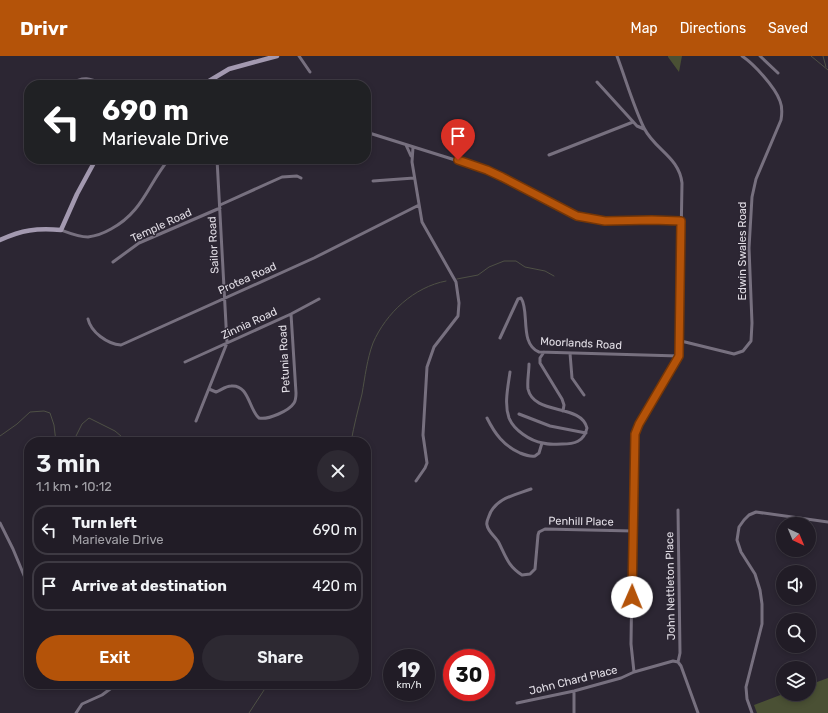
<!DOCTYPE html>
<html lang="en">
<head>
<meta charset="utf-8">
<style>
	:root { --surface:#211c26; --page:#2d2932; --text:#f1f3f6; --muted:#a2a1a7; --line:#3e3a43; --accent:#b45309 }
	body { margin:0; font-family:Rubik,sans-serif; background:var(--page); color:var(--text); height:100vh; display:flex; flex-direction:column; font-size:15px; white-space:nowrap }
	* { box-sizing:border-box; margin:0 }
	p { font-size:13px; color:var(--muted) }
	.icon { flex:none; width:22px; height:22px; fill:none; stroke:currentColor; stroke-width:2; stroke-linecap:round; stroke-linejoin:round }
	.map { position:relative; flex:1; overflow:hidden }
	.drawer { position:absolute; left:24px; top:381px; width:347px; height:252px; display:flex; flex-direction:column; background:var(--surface); border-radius:16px; box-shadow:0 2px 6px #0003,0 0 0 1px var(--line) }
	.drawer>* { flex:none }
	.top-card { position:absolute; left:24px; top:24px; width:347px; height:84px; border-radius:16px; box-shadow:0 2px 6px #0003,0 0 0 1px var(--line); background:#202124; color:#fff; overflow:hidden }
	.needle { width:26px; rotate:136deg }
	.buttons { position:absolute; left:776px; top:461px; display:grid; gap:8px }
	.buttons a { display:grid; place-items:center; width:40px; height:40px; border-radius:50%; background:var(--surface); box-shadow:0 2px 6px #0003,0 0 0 1px var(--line); font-size:20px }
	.speed { position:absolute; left:383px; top:593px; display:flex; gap:8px; font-size:20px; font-weight:700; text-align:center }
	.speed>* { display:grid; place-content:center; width:52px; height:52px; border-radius:50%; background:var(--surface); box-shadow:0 2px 6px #0003,0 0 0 1px var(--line); line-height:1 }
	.speed small { font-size:10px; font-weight:400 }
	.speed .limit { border:6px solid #d22; background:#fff; color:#111 }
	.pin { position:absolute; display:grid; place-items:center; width:34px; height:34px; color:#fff; margin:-41px -17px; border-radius:50% 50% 50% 0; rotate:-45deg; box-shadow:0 0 4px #0007 }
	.pin .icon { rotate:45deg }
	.me { position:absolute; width:44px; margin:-22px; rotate:1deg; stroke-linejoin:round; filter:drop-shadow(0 0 3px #0008) }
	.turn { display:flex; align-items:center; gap:14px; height:84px; padding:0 12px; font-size:18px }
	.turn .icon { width:52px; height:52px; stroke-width:2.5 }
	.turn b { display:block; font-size:28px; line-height:34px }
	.round { display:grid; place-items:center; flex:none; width:42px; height:42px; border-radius:21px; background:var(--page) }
	.headline { display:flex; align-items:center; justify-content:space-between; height:68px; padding:0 12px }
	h1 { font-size:24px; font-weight:600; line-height:30px }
	.action { display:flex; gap:8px; margin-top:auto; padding:8px 12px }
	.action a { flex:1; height:46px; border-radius:24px; background:var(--accent); color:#fff; font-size:16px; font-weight:600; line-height:46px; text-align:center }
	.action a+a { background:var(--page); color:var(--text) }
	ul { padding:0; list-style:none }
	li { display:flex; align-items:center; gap:12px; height:50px; margin:0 8px 6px; padding:0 4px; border:2px solid var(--line); border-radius:16px }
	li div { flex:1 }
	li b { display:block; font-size:15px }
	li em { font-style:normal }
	header { display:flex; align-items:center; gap:24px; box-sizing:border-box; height:56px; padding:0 20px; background:var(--accent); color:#fff }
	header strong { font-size:19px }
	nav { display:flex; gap:22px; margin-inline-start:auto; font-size:14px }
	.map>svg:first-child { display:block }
	.green { fill:#4a5034 }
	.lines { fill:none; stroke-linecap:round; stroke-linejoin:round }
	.stream { stroke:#4e5045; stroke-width:1 }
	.street { stroke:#77707f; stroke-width:3 }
	.secondary { stroke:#a399b0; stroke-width:4.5 }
	.route-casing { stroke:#753606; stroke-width:10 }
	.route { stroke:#b45309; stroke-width:7 }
	.labels { text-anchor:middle; stroke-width:3; stroke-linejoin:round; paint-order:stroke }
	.street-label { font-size:11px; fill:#e2dee6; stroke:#2c2633 }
</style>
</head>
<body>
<header>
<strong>Drivr</strong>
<nav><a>Map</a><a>Directions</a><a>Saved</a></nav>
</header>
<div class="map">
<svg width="828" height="657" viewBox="0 0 828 657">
	<rect width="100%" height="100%" fill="#2c2633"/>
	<!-- green -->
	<path class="green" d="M668 0H682L679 16 668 1Z
		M828 622V657H757L754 649 783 638H809V629Z"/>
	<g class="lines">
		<!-- stream -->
		<path class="stream" d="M811 0 828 14
			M823 0 826 11
			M457 223 478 219 489 211 504 205H516L525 211 545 215 554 220
			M0 380 17 368 30 356 44 355 50 357 54 369 56 386
			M73 386 82 368 89 362 115 375 128 386
			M351 386C354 369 358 354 362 338 365 321 367 303 373 287 386 257 414 231 446 225
			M249 657 268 628"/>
		<!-- street -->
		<path class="street" d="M299 0 310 16
			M617 0C626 24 633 49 644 72 655 94 679 101 682 127L679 300 639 368 634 383 631 588 634 616
			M760 0 778 17
			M597 26 637 70 644 73
			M71 28C84 19 91 23 105 29
			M366 76 487 114 512 125 577 161 595 164 605 165 652 164 681 165
			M406 89 411 100
			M413 91 412 106 422 166 456 226 459 247 458 260 434 291 427 311 423 379 427 407 425 412 416 425
			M549 99 633 66
			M373 125 414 122
			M220 149 282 121 297 120 301 122
			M61 174C69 177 79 181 88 181 96 180 104 177 111 173 143 156 148 128 169 103
			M113 206 139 187 220 152
			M88 263C91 276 107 288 121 289L314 202 419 149
			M500 282 518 243 521 242C530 255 519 288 539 296L679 300
			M681 285 734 298 743 295 751 285 752 267 749 192 752 141 756 123 781 64C782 58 782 50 780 45 775 31 754 8 742 0
			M544 296 540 302V307L562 343 564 349 563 355
			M570 297 572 322 584 339
			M185 306 291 258 319 243
			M510 316C508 331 504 348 509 362 514 374 530 385 543 387 549 389 555 388 562 388 574 388 584 386 587 372 581 347 534 360 528 333 527 325 529 316 529 308
			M209 333 216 336C221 334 226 330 231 330 249 328 249 354 259 362 268 364 289 355 294 347 296 344 296 340 296 337L291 258
			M519 358 550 370 586 377
			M487 362C495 378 503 389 520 397 525 399 530 401 535 400L539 397 542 387
			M196 365 227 287 217 103
			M531 433C515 439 495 442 489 460 488 463 486 466 487 469 488 476 496 481 499 487 506 501 508 510 522 519L530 518 535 513 538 479 539 476 545 473 633 475
			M0 467 13 493 28 529
			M678 606 680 597 678 454
			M517 647 574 635 621 622 634 616 673 605 678 606 681 610 698 657
			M76 657 82 648 102 639 117 628
			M574 657V635
			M752 657 747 643 746 631 762 568V548L760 534 755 518 741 496 737 484 739 471 744 464 749 459 756 456 828 466"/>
		<!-- secondary -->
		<path class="secondary" d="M197 29 209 25 229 13 277 0
			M0 184C22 174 36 172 61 174L77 138 96 103"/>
	</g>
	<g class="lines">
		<!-- route casing -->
		<g class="route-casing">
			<path id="route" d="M458 104 487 114 502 121 577 160 605 165 652 164 681 165 679 300 639 368 635 378 632 541"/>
		</g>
		<!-- route -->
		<use href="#route" class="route"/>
	</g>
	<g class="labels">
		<!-- street labels -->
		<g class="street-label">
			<text transform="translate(161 169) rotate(-25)" y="4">Temple Road</text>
			<text transform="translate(213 189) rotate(-93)" y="4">Sailor Road</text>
			<text transform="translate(742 195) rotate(-90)" y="4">Edwin Swales Road</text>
			<text transform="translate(247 222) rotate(-24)" y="4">Protea Road</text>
			<text transform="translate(249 267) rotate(-25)" y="4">Zinnia Road</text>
			<text transform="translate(581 287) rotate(3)" y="4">Moorlands Road</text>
			<text transform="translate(284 303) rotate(-93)" y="4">Petunia Road</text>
			<text transform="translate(581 465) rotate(1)" y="4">Penhill Place</text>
			<text transform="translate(670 530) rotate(-91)" y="4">John Nettleton Place</text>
			<text transform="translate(573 624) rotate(-14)" y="4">John Chard Place</text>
		</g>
	</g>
</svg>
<div class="buttons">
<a><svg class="needle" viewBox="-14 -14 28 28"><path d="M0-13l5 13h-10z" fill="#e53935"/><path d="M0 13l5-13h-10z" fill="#a2a1a7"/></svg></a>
<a><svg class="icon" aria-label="sound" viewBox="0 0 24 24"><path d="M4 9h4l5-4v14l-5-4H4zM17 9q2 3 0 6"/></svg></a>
<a><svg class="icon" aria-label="search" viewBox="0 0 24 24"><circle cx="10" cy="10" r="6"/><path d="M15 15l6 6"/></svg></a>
<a><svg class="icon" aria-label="layers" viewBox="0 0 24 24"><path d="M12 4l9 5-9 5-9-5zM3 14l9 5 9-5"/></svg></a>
</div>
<div class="speed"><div>19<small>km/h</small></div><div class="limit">30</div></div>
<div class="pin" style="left:458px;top:104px;background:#d93025"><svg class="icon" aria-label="arrive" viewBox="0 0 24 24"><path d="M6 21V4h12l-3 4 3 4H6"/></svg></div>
<svg class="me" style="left:632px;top:541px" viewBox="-20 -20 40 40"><circle r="19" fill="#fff"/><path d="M0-13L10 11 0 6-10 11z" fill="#b45309"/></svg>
<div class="top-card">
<div class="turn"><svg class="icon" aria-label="left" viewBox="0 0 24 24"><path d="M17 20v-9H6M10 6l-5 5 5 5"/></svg><div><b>690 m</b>Marievale Drive</div></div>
</div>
<section class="drawer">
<div class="headline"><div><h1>3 min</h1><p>1.1 km · 10:12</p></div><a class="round"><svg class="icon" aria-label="close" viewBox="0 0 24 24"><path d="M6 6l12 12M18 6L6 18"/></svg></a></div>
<ul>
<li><svg class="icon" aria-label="left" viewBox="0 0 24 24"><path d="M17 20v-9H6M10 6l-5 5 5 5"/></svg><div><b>Turn left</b><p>Marievale Drive</p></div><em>690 m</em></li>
<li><svg class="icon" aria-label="arrive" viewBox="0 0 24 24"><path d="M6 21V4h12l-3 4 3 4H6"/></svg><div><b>Arrive at destination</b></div><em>420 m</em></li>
</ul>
<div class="action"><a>Exit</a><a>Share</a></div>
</section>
</div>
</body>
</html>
